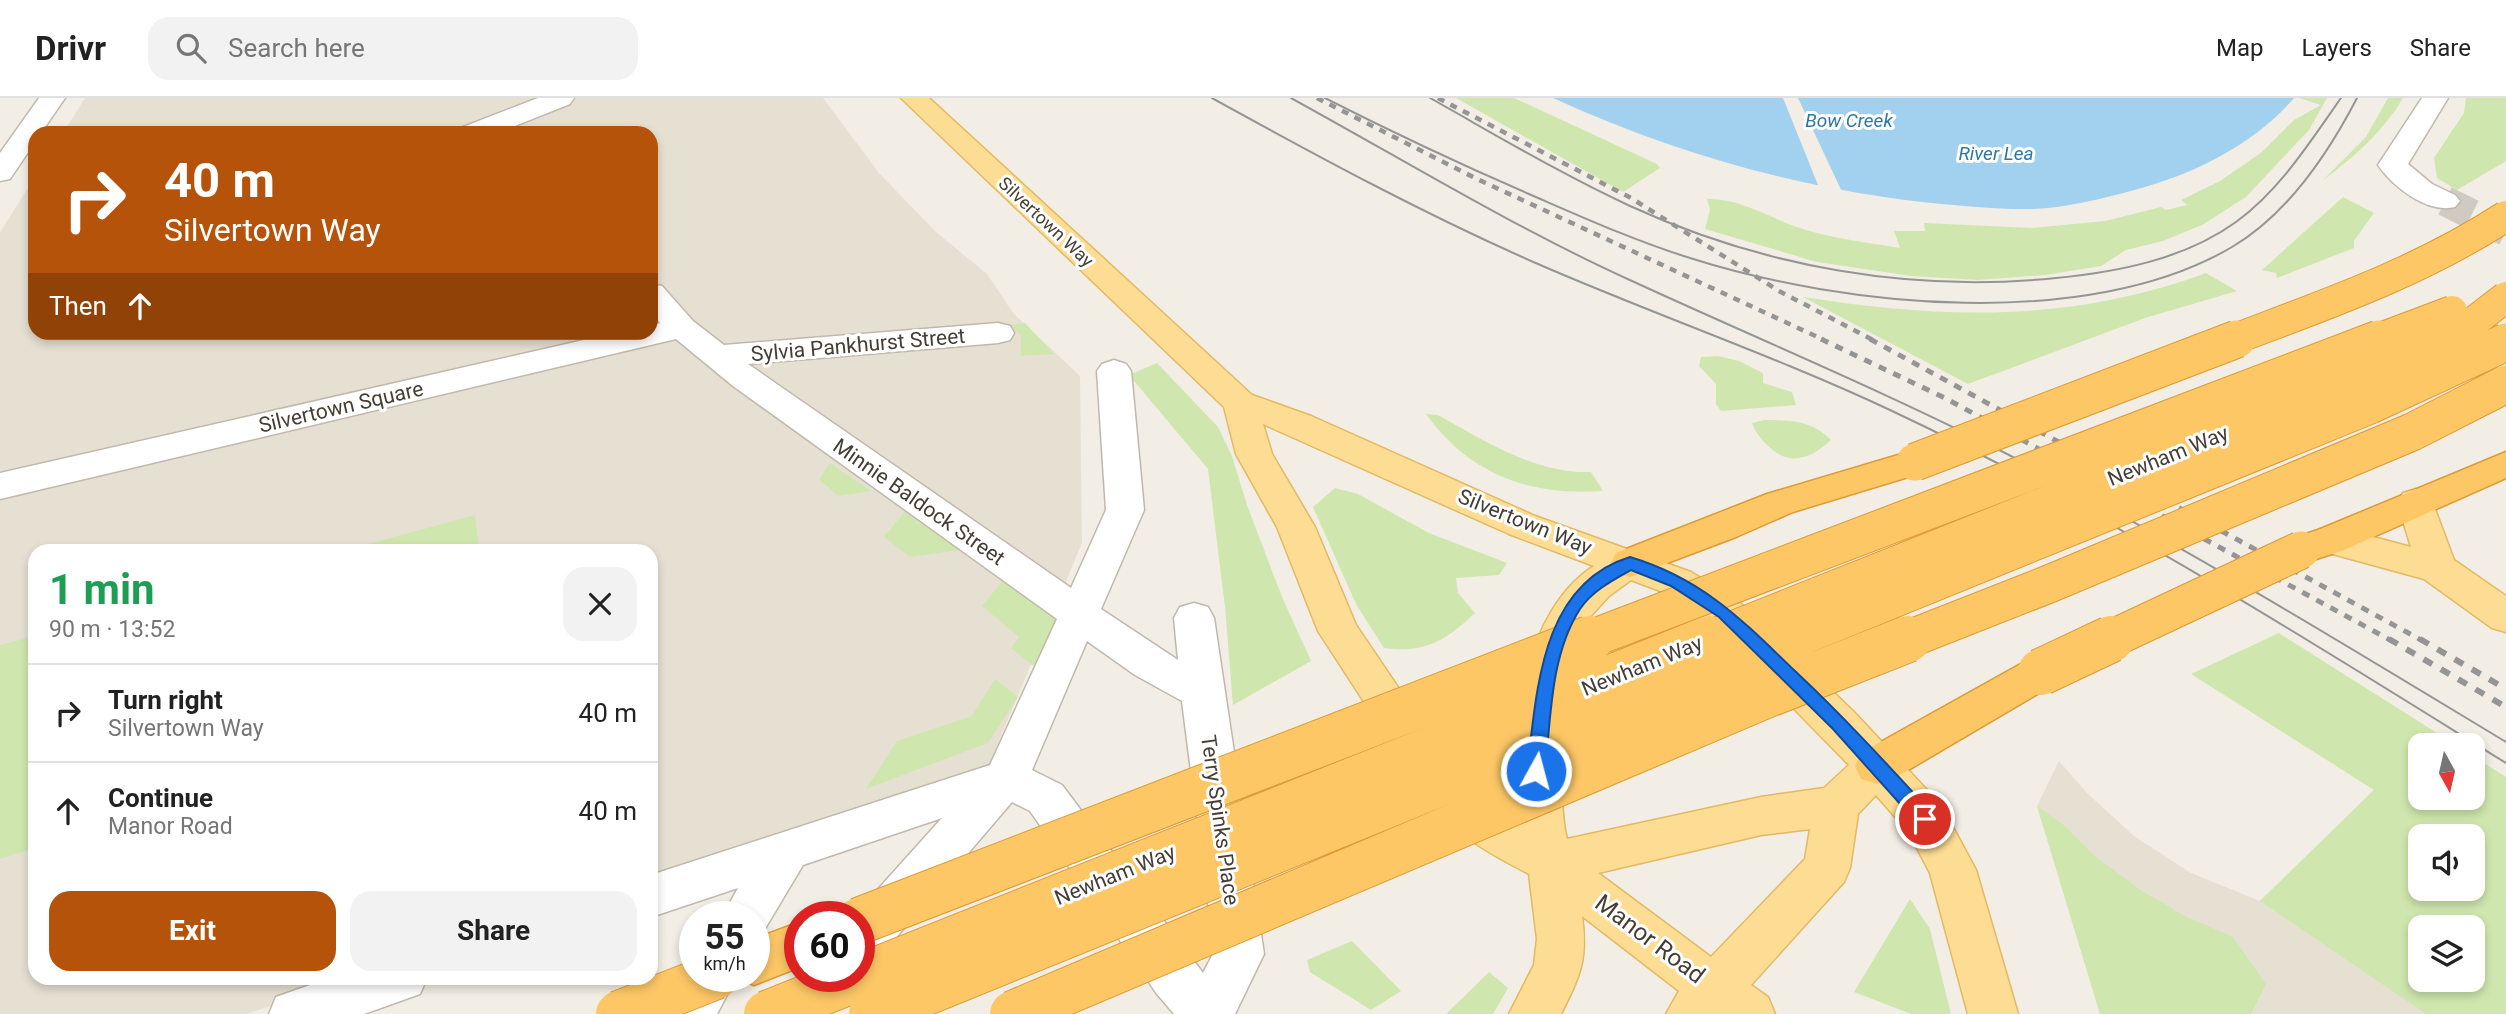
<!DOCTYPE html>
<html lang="en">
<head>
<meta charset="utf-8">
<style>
	:root { --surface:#fff; --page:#f2f2f2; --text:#222; --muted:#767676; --line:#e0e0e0; --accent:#b45309 }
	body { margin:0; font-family:Roboto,sans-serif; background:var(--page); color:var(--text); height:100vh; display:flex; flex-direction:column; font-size:26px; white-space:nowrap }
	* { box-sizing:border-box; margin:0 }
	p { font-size:23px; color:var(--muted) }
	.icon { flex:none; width:38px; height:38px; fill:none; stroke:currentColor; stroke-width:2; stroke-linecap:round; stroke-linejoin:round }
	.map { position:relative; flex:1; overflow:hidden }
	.drawer { position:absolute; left:28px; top:446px; width:630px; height:441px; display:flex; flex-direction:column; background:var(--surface); border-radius:21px; box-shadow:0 4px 10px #0003 }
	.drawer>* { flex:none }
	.hud { position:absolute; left:28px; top:28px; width:630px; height:214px; border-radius:21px; box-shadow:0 4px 10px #0003; background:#b45309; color:#fff; overflow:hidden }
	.needle { width:46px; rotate:172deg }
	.tools { position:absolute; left:2408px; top:635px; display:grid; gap:14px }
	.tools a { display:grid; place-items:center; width:77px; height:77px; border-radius:14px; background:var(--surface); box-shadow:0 4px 10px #0003; font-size:35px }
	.speed { position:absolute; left:679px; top:803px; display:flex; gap:14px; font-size:35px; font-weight:700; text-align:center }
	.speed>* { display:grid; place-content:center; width:91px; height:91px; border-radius:50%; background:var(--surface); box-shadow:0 4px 10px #0003; line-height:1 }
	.speed small { font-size:18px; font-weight:400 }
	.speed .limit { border:10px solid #d22; background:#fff; color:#111 }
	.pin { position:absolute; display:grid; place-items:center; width:60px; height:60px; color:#fff; margin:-30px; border:4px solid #fff; border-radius:50%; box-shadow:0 2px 7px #0007 }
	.me { position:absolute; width:77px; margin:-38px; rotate:7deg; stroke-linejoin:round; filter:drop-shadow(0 0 5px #0008) }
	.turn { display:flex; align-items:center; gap:24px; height:147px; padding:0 21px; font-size:32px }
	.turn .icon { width:91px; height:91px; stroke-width:2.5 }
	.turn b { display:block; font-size:49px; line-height:60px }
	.then { display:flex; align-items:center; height:66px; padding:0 21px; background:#0003; gap:14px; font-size:26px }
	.round { display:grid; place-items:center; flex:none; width:74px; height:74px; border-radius:21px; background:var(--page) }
	.headline { display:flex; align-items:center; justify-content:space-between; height:119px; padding:0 21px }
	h1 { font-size:42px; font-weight:700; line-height:52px; color:#1e9e55 }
	.cta { display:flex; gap:14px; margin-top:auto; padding:14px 21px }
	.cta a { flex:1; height:80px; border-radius:21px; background:var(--accent); color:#fff; font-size:28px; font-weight:700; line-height:80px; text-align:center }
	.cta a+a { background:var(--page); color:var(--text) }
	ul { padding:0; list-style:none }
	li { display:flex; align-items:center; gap:21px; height:98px; padding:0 21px; border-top:2px solid var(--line) }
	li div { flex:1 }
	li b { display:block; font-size:26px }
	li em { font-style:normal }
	header { display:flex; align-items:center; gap:42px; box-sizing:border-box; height:98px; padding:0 35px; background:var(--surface); border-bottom:2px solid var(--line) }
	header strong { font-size:33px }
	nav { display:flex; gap:38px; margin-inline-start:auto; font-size:24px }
	.search { width:490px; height:63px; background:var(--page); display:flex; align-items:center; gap:18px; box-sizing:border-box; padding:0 24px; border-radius:21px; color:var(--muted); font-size:26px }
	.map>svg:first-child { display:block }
	.residential { fill:#e6e0d3; fill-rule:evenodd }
	.green { fill:#cfe7ae; fill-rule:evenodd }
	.water { fill:#a1d1ef }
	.pier { fill:#f2eee5 }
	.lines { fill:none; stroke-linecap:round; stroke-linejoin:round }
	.minor-tunnel { stroke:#cfcbc2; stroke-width:30; stroke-dasharray:30 15; stroke-linecap:butt }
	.minor-casing { stroke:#c1b8ab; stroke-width:3 }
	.major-casing { stroke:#e3b963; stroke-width:3 }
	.highway-casing { stroke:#dc9b35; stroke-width:3 }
	.minor { fill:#fff; fill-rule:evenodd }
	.major { fill:#fddc93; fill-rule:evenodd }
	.highway { fill:#fdc766; fill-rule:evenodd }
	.tram { stroke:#959595; stroke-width:2 }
	.rail-far2 { stroke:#959595; stroke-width:4.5; stroke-dasharray:7 7; stroke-linecap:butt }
	.rail-far1 { stroke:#959595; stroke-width:5; stroke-dasharray:8 8; stroke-linecap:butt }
	.rail { stroke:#959595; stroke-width:6; stroke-dasharray:10 10; stroke-linecap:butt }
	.highway-bridge-far2-casing { stroke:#dc9b35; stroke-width:32; stroke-linecap:butt }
	.highway-bridge-far1-casing { stroke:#dc9b35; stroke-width:39; stroke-linecap:butt }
	.highway-bridge-casing { stroke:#dc9b35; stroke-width:48; stroke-linecap:butt }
	.highway-bridge-far2 { stroke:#fdc766; stroke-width:30 }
	.highway-bridge-far1 { stroke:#fdc766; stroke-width:37 }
	.highway-bridge { stroke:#fdc766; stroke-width:46 }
	.route { fill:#1a73e8; stroke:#114b97; stroke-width:2 }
	.labels { text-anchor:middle; stroke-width:6; stroke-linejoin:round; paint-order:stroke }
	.far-street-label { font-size:18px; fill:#453e35; stroke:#fff }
	.far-water-label { font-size:19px; font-style:italic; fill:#2e78a8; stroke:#fff }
	.street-label { font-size:21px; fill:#453e35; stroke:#fff }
	.near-street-label { font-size:24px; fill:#453e35; stroke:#fff }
</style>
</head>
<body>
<header>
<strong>Drivr</strong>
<div class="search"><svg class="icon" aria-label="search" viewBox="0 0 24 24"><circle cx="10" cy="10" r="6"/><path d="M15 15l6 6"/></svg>Search here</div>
<nav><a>Map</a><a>Layers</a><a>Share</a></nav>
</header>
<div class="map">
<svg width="2506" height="916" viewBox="0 0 2506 916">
	<rect width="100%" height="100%" fill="#f2eee5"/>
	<!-- residential -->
	<path class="residential" d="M85 0H823L879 75 935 133 987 176 1013 215 1080 278 1082 445 985 676 651 784V453H35V880H356L246 916H0V134L35 79V234H651V35H63Z
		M2059 663 2087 695 2134 738 2191 775 2260 803 2374 692 2447 738H2420V791H2473V755L2506 776V916H2100L2037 708ZM2420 830H2473V882H2420Z"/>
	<!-- green -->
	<path class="green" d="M1456 0H1514L1657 66 1660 70 1623 94Z
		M2299 0H2327L2309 32 2246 99 2202 127 2163 143 2126 152 2101 168 2045 177 1978 182 1911 178 1817 164 1705 131 1710 112 1707 101C1738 100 1765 117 1794 128 1828 140 1864 144 1900 150L1894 133H1925L1924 125 2032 130 2105 123 2161 109 2166 112 2187 107 2181 102 2220 83 2262 54 2294 22 2321 7Z
		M2388 0H2403C2382 35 2354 59 2322 83L2366 39Z
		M2466 0H2506V63L2457 92 2437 80 2434 60 2464 15Z
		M2343 99 2374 115 2354 143V150L2277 180 2276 175 2262 172Z
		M2206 175 2237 193 2145 220 1968 286 1803 199C1943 221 2070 225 2206 175Z
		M1025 225 1054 256 1021 258V237L1009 227Z
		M1718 258 1739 263 1763 275V285L1792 294 1796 307 1721 313 1716 306V286L1699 268 1701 259Z
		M1157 265 1218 329 1232 358 1247 407 1282 499 1311 563 1233 607 1225 509 1208 371 1129 277Z
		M1426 316 1438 317C1485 343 1536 376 1591 374L1603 393C1530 398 1470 377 1426 316Z
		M1764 322C1790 322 1812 322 1831 342 1810 361 1790 369 1768 348 1761 341 1755 334 1752 325Z
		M830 365 871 393 838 398 819 381Z
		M1335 390 1358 396 1429 435 1507 465 1499 477 1456 480 1458 495 1475 515C1447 542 1424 556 1384 550L1356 506 1313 409Z
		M905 413 959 452 910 459 884 439Z
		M475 417 479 453H343Z
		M1004 481 1067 523 1033 568 1011 550 1019 539 982 508Z
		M2279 535 2456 647 2420 648V700H2473V658L2506 679V916H2426L2260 803 2374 692 2191 576ZM2420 738H2473V791H2420ZM2420 830H2473V882H2420Z
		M35 538V750L0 761V547Z
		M995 581 1018 599 988 645 866 691 897 643 972 618Z
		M2037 708 2065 728 2096 759 2142 793 2185 818 2233 839 2266 886 2251 916H2100Z
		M1910 801 1930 831 1951 916H1911L1854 894Z
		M1352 843 1401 893 1371 912 1310 874 1307 862Z
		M1489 874 1508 890 1493 916H1446Z"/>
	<!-- water -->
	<path class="water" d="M1553 0H2294C2256 44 2200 73 2145 89 2116 97 2087 105 2057 109 2019 114 1979 109 1941 106 1806 93 1676 56 1553 0Z"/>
	<!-- pier -->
	<path class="pier" d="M1783 0H1798L1843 96 1820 92Z"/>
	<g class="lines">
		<!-- minor-tunnel -->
		<path class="minor-tunnel" d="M2445 103 2506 133"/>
		<!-- minor casing -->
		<g class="minor-casing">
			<path id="minor" d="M39 0H65L41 35H35V44L10 81 0 83V55Z
				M538 0H574L570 6 497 35H459L463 29Z
				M2422 0H2448L2408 66 2432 86 2455 97 2460 103 2455 109C2428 116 2393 89 2378 67Z
				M651 186 662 188 693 223 724 247 998 225 1010 228 1014 235 1010 242 998 245 748 266 1071 490 1106 412 1097 273 1102 266 1114 262 1126 266 1131 273 1144 412 1101 511 1178 562 1174 520 1180 509 1194 505 1208 509 1214 520 1264 856 1235 916H1174L1157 896 1030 713 1012 704 876 863 859 869V819H853L942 720 803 767 763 834 754 838V819H722L738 790 651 819V777L990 667 1057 521 733 288 676 241 0 401V375L619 234H651V227L660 225 651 214ZM1087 543 1135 577 1182 603 1214 854 1203 875 1062 687 1032 672Z
				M695 862V878H737L717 916H665Z
				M330 880H427L420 896 364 916H269L276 899Z"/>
		</g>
		<!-- major casing -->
		<g class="major-casing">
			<path id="major" d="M901 0H929L1252 297 1311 318 1535 418 1691 474 1739 504 1854 614 1941 707 1976 772 2018 916H1968L1930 775 1909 735 1876 697 1858 716 1850 770 1844 784 1751 887 1768 899 1775 916H1666L1679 893 1582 818C1588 862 1580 878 1561 916H1509L1534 867 1537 841 1529 776C1494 757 1454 739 1436 702L1442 689 1458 683 1474 689 1517 724 1515 667 1521 654 1537 649 1553 654C1566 680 1559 713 1567 741L1761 699 1824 690 1849 667 1711 526 1663 494 1631 482 1609 498 1589 520 1563 587 1548 592 1533 587 1527 576 1528 571C1538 532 1559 490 1594 468L1509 436 1263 326 1272 356 1315 429 1356 527 1433 641 1426 653 1411 659 1396 653 1318 533 1277 429 1236 356 1224 309ZM1810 731 1805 761 1711 859 1598 775 1761 737Z
				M2416 391 2429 395 2454 462 2506 498V534L2492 530 2424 481 2318 452 2312 442 2318 432 2331 428 2411 449 2397 404 2403 395Z"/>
		</g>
		<!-- highway casing -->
		<g class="highway-casing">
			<path id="highway" d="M1915 352 1928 355 1933 364 1928 373 1793 414 1736 439 1630 479 1616 475 1611 465 1616 455 1767 396Z
				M2506 354V380L2344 452 2301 466 2287 462 2282 452 2287 442 2318 432Z
				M2041 558 2056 563 2062 574 2056 585 1893 681 1877 686 1861 681 1855 668 1861 655 2026 563Z
				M800 824V869L754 887 737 880 754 878V841Z"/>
		</g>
		<!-- minor -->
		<use href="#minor" class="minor"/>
		<!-- major -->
		<use href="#major" class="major"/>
		<!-- highway -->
		<use href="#highway" class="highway"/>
		<!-- tram -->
		<path class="tram" d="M1212 0C1319 59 1426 117 1538 166 1655 217 1775 258 1890 312 2105 413 2305 540 2506 665
			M1291 0C1404 62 1515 130 1632 183 1758 241 1886 294 2009 357 2179 445 2342 545 2506 644
			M1325 0C1392 34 1460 66 1529 96 1582 119 1635 143 1690 160 1844 209 2088 234 2232 149 2288 116 2328 56 2357 0
			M1430 0C1496 37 1561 76 1630 108 1763 169 1911 195 2056 180 2118 174 2185 161 2236 124 2280 92 2310 44 2341 0"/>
		<!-- rail-far2 -->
		<path class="rail-far2" d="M1317 0 1477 81 1824 242
			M1438 0 1631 100 1779 193 1873 242"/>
		<!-- rail-far1 -->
		<path class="rail-far1" d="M1821 241 1945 300 2392 543
			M1870 241 2423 543"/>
		<!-- rail -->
		<path class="rail" d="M2389 541 2506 609
			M2420 541 2506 591"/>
		<!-- highway-bridge-far2 casing -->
		<g class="highway-bridge-far2-casing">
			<path id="highway-bridge-far2" d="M2232 242C2327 206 2420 174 2506 118
				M2375 242 2452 213
				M2444 242 2458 236 2506 199"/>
		</g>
		<!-- highway-bridge-far1 casing -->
		<g class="highway-bridge-far1-casing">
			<path id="highway-bridge-far1" d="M1915 364 2237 241
				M1585 543 2379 241
				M1705 543 2343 289 2448 241
				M1790 543 2370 307 2506 244
				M1904 543 2049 486 2412 334 2506 286
				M2107 543 2301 452"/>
		</g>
		<!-- highway-bridge casing -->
		<g class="highway-bridge-casing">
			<path id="highway-bridge" d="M2041 574 2111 541
				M859 823 1590 541
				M619 916 716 878
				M767 916 1709 541
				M872 916 1794 541
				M1013 916 1763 598 1908 541"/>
		</g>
		<!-- highway-bridge-far2 -->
		<use href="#highway-bridge-far2" class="highway-bridge-far2"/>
		<!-- highway-bridge-far1 -->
		<use href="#highway-bridge-far1" class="highway-bridge-far1"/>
		<!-- highway-bridge -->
		<use href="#highway-bridge" class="highway-bridge"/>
	</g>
	<!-- route -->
	<path class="route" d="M1630 459C1703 481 1742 522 1795 573 1843 618 1887 666 1932 715L1934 721 1932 726 1925 729 1918 726 1833 631 1719 519 1671 488 1631 472C1613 482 1592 493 1580 511 1550 558 1551 620 1545 673L1542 679 1536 681 1529 679 1527 673C1537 596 1539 487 1630 459Z"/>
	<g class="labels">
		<!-- far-street labels -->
		<g class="far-street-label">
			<text transform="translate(1046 124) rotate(43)" y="6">Silvertown Way</text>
		</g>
		<!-- far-water labels -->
		<g class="far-water-label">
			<text x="1849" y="29">Bow Creek</text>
			<text x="1996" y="62">River Lea</text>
		</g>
		<!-- street labels -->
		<g class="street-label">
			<text transform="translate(858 247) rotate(-5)" y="7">Sylvia Pankhurst Street</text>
			<text transform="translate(341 309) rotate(-13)" y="7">Silvertown Square</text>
			<text transform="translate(2168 358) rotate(-22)" y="7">Newham Way</text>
			<text transform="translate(919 404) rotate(35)" y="7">Minnie Baldock Street</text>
			<text transform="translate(1525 424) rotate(22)" y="7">Silvertown Way</text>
			<text transform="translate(1642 568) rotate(-22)" y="7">Newham Way</text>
			<text transform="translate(1220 722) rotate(82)" y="7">Terry Spinks Place</text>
			<text transform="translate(1115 777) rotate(-22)" y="7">Newham Way</text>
		</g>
		<!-- near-street labels -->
		<g class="near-street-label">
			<text transform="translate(1650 841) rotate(37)" y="8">Manor Road</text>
		</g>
	</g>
</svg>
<div class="tools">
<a><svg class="needle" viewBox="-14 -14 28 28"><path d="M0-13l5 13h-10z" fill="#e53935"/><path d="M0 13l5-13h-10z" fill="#767676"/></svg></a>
<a><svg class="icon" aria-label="sound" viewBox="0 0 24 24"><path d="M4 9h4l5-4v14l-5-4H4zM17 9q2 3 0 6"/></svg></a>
<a><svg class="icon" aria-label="layers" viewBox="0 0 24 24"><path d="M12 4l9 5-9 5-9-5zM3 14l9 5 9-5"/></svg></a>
</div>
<div class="speed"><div>55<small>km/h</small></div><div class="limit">60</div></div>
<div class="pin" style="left:1925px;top:721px;background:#d93025"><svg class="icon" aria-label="arrive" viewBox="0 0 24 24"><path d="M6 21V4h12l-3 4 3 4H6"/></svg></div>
<svg class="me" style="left:1536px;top:673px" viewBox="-20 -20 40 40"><circle r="17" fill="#1a73e8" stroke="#fff" stroke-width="3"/><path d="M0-11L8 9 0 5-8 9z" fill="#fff"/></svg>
<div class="hud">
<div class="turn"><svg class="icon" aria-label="right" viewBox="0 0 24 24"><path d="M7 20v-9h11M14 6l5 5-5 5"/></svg><div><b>40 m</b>Silvertown Way</div></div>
<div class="then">Then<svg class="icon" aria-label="ahead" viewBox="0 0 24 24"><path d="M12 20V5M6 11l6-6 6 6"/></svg></div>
</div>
<section class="drawer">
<div class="headline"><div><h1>1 min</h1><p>90 m · 13:52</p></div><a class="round"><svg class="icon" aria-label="close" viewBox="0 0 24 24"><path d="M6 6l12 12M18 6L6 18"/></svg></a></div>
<ul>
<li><svg class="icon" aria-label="right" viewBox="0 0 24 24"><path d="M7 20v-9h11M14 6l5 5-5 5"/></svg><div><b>Turn right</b><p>Silvertown Way</p></div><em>40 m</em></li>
<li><svg class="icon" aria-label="ahead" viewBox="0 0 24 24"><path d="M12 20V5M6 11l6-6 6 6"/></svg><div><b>Continue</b><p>Manor Road</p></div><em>40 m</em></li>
</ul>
<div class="cta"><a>Exit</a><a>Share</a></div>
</section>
</div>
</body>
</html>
